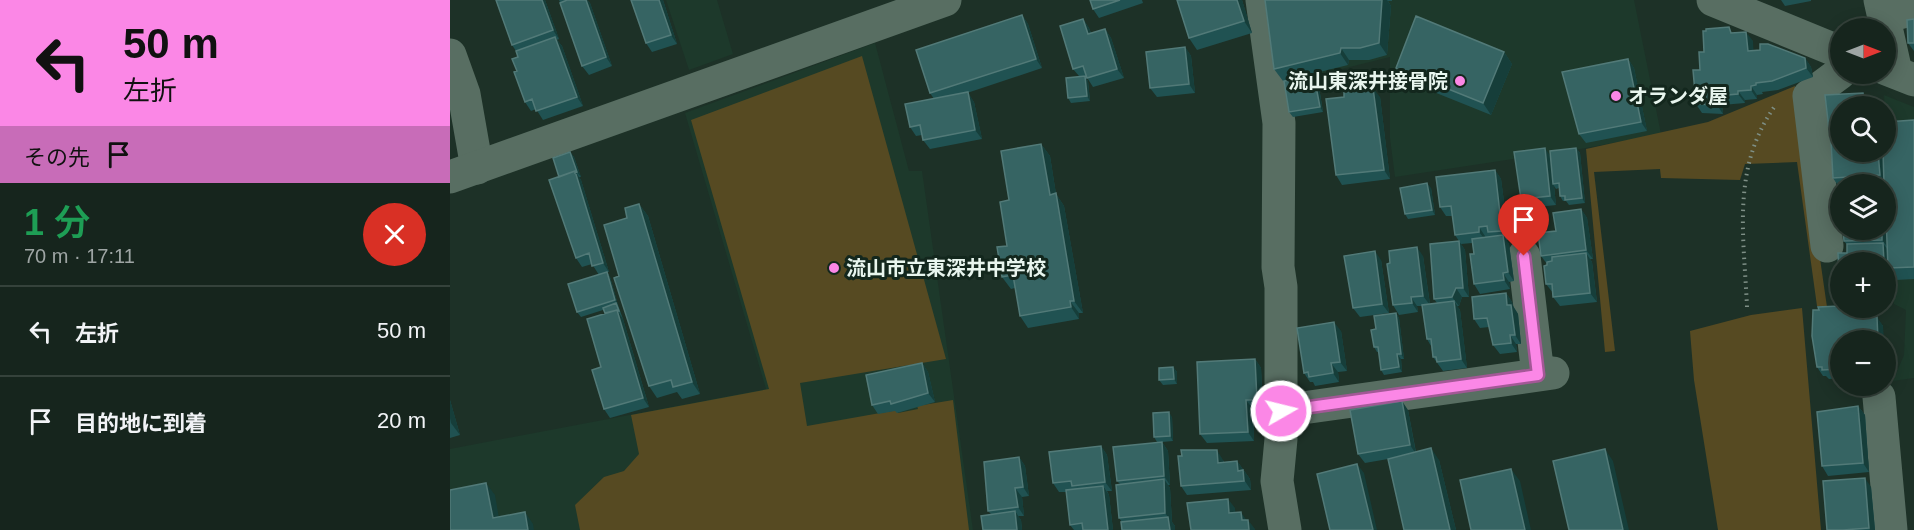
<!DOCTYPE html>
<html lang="ja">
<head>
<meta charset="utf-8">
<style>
	:root { --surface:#16251d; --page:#23312a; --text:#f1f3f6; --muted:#9ea5a4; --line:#35423b }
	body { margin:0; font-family:Arial,"Noto Sans JP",sans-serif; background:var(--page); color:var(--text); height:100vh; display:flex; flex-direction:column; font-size:22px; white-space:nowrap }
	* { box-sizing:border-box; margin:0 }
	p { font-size:20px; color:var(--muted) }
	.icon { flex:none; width:33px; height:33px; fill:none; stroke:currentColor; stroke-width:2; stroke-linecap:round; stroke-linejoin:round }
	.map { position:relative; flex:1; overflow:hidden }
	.sheet { display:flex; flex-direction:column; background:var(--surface); width:450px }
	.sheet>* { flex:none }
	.hud { background:#fb87e6; color:#111; overflow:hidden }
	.needle { width:39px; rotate:90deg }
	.buttons { position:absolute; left:1380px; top:18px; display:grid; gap:12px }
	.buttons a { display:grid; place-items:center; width:66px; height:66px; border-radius:50%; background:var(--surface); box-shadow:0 3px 15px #0003,0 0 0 2px var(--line); font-size:30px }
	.pin { position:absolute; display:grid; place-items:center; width:51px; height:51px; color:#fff; margin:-62px -26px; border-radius:50% 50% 50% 0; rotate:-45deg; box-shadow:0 0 6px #0007 }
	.pin .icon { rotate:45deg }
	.me { position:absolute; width:66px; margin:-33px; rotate:82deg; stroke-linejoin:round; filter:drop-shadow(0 0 4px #0008) }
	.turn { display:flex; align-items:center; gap:21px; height:126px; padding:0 24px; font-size:27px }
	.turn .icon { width:78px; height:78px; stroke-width:2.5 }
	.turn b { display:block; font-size:42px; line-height:51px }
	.then { display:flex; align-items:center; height:57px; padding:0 24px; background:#0003; gap:12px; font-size:22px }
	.round { display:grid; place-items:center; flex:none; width:63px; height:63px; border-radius:32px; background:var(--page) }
	.head { display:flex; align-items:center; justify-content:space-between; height:102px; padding:0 24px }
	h1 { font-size:36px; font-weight:600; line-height:45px; color:#1e9e55 }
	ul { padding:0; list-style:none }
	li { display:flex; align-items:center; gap:18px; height:90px; padding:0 24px; border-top:2px solid var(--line) }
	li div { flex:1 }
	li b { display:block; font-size:22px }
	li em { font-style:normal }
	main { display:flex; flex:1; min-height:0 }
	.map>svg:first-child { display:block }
	.built { fill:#1d392b }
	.green { fill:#564a22 }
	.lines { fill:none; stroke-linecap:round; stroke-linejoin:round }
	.path { stroke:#7e8f86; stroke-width:4; stroke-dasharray:1.5 4.5; stroke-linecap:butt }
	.minor { stroke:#586e62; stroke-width:33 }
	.tertiary { stroke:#586e62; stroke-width:33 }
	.wall { fill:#205252 }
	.shaded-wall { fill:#163e3a }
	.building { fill:#366463; stroke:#527a78; stroke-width:1.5 }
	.route-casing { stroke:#a35896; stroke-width:15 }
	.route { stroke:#fb87e6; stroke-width:10 }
	.poi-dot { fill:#fb87e6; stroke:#13271d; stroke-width:2 }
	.labels { text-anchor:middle; stroke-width:6; stroke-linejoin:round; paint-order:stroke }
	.poi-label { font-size:20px; font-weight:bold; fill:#e8f5ee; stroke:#13271d; text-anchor:start }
</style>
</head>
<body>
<main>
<section class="sheet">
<div class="hud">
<div class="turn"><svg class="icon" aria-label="left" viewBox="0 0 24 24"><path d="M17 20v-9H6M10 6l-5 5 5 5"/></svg><div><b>50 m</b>左折</div></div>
<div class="then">その先<svg class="icon" aria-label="arrive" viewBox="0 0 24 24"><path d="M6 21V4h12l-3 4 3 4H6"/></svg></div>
</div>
<div class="head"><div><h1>1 分</h1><p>70 m · 17:11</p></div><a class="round" style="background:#d93025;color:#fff"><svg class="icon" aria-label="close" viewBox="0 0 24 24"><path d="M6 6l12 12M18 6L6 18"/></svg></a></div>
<ul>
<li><svg class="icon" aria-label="left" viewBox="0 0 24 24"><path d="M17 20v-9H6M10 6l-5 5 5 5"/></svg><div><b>左折</b></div><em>50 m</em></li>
<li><svg class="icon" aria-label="arrive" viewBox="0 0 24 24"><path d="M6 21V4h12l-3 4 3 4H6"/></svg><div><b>目的地に到着</b></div><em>20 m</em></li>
</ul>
</section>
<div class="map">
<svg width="1464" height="530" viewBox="0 0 1464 530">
	<rect width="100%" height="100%" fill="#1d3127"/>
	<!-- built -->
	<path class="built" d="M216 0H267L283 54 239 70Z
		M819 0H1184L1211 134 1136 148 945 177 940 138V57L831 84Z
		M425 43 459 171H472L523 530H0V449L316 389 235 113Z
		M1434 95 1464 107V378L1443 381 1454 355 1456 310 1444 304Z"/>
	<!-- green -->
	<path class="green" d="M412 56 496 359 350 383 357 426 447 410 448 413 468 409 467 406 503 400 519 530H130L125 505 154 477 174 471 189 454 181 415 319 389 241 120Z
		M1345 86 1377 307 1367 306 1347 162 1295 164 1290 180 1211 178 1210 169 1144 172 1165 351 1155 352 1136 149 1258 122Z
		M1352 308 1371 530H1268L1244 380 1240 331 1301 315Z"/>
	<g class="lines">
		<!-- path -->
		<path class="path" d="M1297 307C1294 236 1281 168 1325 106"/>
		<!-- minor -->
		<path class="minor" d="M812 0 829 123 828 267 831 287V439L827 481 835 530
			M1430 0 1446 72
			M1434 17 1464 9
			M0 55 14 94 27 168
			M1377 246 1359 96 1390 73
			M1074 256 1088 375
			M1429 397 1441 530
			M831 411 1103 373"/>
		<!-- tertiary -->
		<path class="tertiary" d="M1263 0 1390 52
			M1436 69 1464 80
			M0 177 495 0"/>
	</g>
	<!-- wall -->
	<path class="wall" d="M95 0 109 39 107 40 112 46 133 106 93 120 86 109 81 111 75 102 67 71 68 57 66 51 62 45Z
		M109 0H137L140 3 162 66 139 75 132 66 110 2Z
		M181 0H213L227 44 202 52 196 43Z
		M640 0H692L693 3 649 18 643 9Z
		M792 0 802 33 747 50 739 38Z
		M815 0H942V1H938L941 6 937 55 919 60H899L898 65 833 81 824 69Z
		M1331 0H1361V1L1335 6Z
		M572 15 578 24 592 68 517 93 524 102 532 139 480 149 473 140 472 135 466 136 460 127 484 99 480 93Z
		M633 19 639 28 641 33 655 29 661 38 674 78 643 87 636 76H635L638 81 640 101 621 103 618 98 629 76 623 69Z
		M1464 19V51L1458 43Z
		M1283 33 1303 41V51L1355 58 1361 67 1363 77 1328 90 1312 92 1313 94 1307 95V99L1295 100V103L1272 105 1273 114 1252 113 1246 104 1254 52Z
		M735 47 741 56 745 93 707 97 700 88Z
		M1054 52 1062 64 1041 115 954 80 946 68Z
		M1178 59 1184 68 1197 131 1136 143 1129 134Z
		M864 76 868 81 873 112 843 117 839 112Z
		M1413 93 1419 102V106H1390V152H1436V122L1464 120V279L1446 280 1440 272 1442 301H1436V262H1390V294L1388 253H1397V245L1394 241 1393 230H1436V184H1390V187H1389L1383 178 1381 141H1383L1380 138 1375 95Z
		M930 97 940 179 892 185 886 175Z
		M591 144 600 156 606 194 614 206 633 313H629V319L578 328 570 316 565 288 561 289 552 277 557 246 559 200Z
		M1126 148 1130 153 1135 203 1119 205 1116 201H1113L1110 196 1109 188 1106 189 1104 186 1106 205 1078 208 1071 199 1100 155Z
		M120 152 124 157 131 177H129L131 180 159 272H157L160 277 168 305 173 319 199 407 160 418 154 409 151 367 155 313 153 310 131 317 127 312 149 275 142 264 132 267 126 258 109 177Z
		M1045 170 1051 179 1059 240H1056L1059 244 1064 281 1059 282 1060 289 1030 294 1024 284V254L1022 243 1011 244 1005 235 1002 216H996L990 207Z
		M981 188 985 215 958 219 955 214Z
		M189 204 198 216 250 394 232 399 227 392 207 398 199 386 169 276 177 218Z
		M1131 209 1137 218 1143 259H1140L1142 262 1147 302 1110 306 1103 297V293L1096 284 1097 264 1091 256 1106 231Z
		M1009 241 1015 250 1019 297H1012L1009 306H1007L1010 310 1017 368 993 371 983 357 981 346 977 339 972 306H967L968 312 949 315 943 305 973 256 980 304 987 303 984 299Z
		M931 260 939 313 910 317 903 308Z
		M1056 293 1062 302 1063 306 1068 314 1071 344H1066L1067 352 1050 354 1043 345 1039 327 1030 328 1024 319Z
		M1390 308H1421L1426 314V317L1433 326 1390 340V378L1379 379 1376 376H1373L1367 367Z
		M946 313 949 318 954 359H951L952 372 934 375 931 370 929 352H927L924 347 926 329Z
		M891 331 897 371 888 372 889 382 865 386 863 382H860L854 373Z
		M805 359 811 368 813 409H803L804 441 757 443 750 434Z
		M472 363 478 372 485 402 447 413 445 411 428 414 422 405Z
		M723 367 727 372V384L713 385 709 380Z
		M0 400 10 435 0 438Z
		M1408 406 1415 415 1419 472 1378 476 1372 466Z
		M958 410 966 452 989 460 1006 530H954L938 459 915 463 908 454Z
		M722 417 723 441 712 442 718 451 720 485H718L720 488 722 522 725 526 672 522 669 518 670 484 667 481 707 442 704 437Z
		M651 446 657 455 662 491H657L659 495 663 530H624L620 525 616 492H609L603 483Z
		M569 457 575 466 579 496 572 497 574 516H568L571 520 572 530H533L541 514 538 511Z
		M773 460 774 462 787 461 800 479 801 490 737 495 731 486Z
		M1421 487 1425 530H1377Z"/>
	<!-- shaded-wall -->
	<path class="shaded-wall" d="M92 0H95L109 39 103 30Z
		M136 0H137L140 3 162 66 156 57Z
		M209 0H213L227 44 221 35Z
		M787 0H792L802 33 794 21Z
		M932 0H937L941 6 937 55 929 43Z
		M572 15 578 24 592 68 586 59Z
		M633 19 639 28 644 43 638 34Z
		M655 29 661 38 674 78 667 69Z
		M1296 32 1303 41 1304 60 1298 51Z
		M105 37 112 46 133 106 127 97Z
		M735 47 741 56 745 93 739 84Z
		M891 48 899 60 898 65 890 53Z
		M1054 52 1062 64 1041 115 1033 103Z
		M1355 58 1361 67 1363 77 1356 68Z
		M1178 59 1184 68 1197 131 1191 122Z
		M635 76 638 81 640 101 637 96Z
		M864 76 868 81 873 112 870 107Z
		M1301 86 1307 95V99L1301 90Z
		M923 88 930 97 940 179 934 170Z
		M1288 91 1295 100V103L1288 94Z
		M518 92 524 102 532 139 525 130Z
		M1413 93 1419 102V106H1414Z
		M1266 96 1272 105 1273 114 1267 105Z
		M591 144 600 156 606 194 614 206 633 313 624 301 600 195Z
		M1095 148 1101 157 1103 184 1104 186 1106 205 1100 196Z
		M1126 148 1130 153 1135 203 1132 198Z
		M120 152 124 157 131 177 127 172Z
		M1428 152H1434L1436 184 1430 175Z
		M1045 170 1051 179 1059 240 1052 231Z
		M125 171 131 180 159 272 153 263Z
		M977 183 981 188 985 215 982 210Z
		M1436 190 1439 249 1432 240V230H1436Z
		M189 204 198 216 250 394 242 382Z
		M1131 209 1137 218 1143 259 1136 250Z
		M1029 227 1035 236 1036 241 1029 232Z
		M1053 235 1059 244 1064 281 1058 272Z
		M1009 241 1015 250 1019 297 1013 288Z
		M1433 243 1439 252 1438 268 1440 272 1442 301 1436 292V262H1434Z
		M967 247 973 256 980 305 973 296Z
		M925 251 931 260 939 313 932 304Z
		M1136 253 1142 262 1147 302 1140 293Z
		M157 272 160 277 168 305 165 300Z
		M1053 273 1059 282 1060 289 1054 280Z
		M1006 288 1012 297 1009 306 1002 297Z
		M1056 293 1062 302 1063 306 1068 314 1071 344 1065 335 1057 305Z
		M961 297 967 306 968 312 962 303Z
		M620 301 629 313V319L621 307Z
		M1004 301 1010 310 1017 368 1011 359Z
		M1420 308H1421L1426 314V326L1420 317Z
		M167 310 173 319 199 407 193 398Z
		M946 313 949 318 954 359 951 354Z
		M1427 317 1433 326 1434 340H1428Z
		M884 322 891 331 897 371 890 362Z
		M1060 335 1066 344 1067 352 1061 343Z
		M947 354 951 359 952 372 949 367Z
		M805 359 811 368 813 409 807 400Z
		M472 363 478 372 485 402 478 393Z
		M881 363 888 372 889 382 883 373Z
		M723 367 727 372V384L724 379Z
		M0 400 10 435 1 423 0 418Z
		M796 400 803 409 804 441 798 432Z
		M952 401 958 410 966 454 960 445Z
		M1408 406 1415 415 1419 472 1413 463Z
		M719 412 722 417 723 441 720 436Z
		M712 442 718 451 720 485 714 476Z
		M651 446 657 455 662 491 655 482Z
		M981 448 989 460 1006 530H1000Z
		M1155 449 1163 461 1179 530H1173Z
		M767 450 773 460 774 472 768 463Z
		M569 457 575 466 579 496 573 487Z
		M787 461 800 479 801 490 788 471Z
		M907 464 914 473 927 530H923Z
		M1061 469 1070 481 1081 530H1075Z
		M1415 478 1421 487 1425 530H1420L1419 528Z
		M714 479 720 488 722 522 715 513Z
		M36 483 45 495 51 530 43 518Z
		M653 486 659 495 663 530H658Z
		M565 488 572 497 574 516 568 507Z
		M778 499 785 508 786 522 779 513Z
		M565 511 571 520 572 530H567Z
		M75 512 83 524 84 530H78Z
		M791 512 797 521 792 520Z
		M718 517 725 526V530H720Z
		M798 520 805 529V530H799Z"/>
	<!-- building -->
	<path class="building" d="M46 0H92L103 30 62 45Z
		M117 0H136L156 57 132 66 110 3Z
		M181 0H209L221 35 196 43Z
		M640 0H670L643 9Z
		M727 0H787L794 21 739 38Z
		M815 0H932L929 43 910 48H891L890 53 824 69Z
		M572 15 586 59 480 93 466 50Z
		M966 16 1054 52 1033 103 946 68Z
		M633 19 638 34 655 29 667 69 637 78 633 66 623 69 610 26Z
		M1464 19V43H1458L1457 20Z
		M1279 27 1281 33 1296 32 1298 51 1310 50V44H1318L1355 58 1356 68 1322 81 1306 83V85L1301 86V90L1288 91V94L1266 96 1267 105 1246 104 1243 70H1250L1249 52H1254L1253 31H1256V29Z
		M105 37 127 97 86 111 82 99 75 102 64 72 67 71 62 59 68 57 66 51Z
		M735 47 739 84 700 88 696 52Z
		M1178 59 1191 122 1129 134 1112 72Z
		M635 76 637 96 618 98 616 78Z
		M864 76 870 107 839 112 834 81Z
		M923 88 934 170 886 175 876 99 894 97V92Z
		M518 92 525 130 473 140 470 125 460 127 455 104Z
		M1413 93 1414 106H1390V137L1380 138 1375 95Z
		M1464 120V267L1438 268 1436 216V184H1434L1433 152H1436V122Z
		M1381 141H1390V152H1428L1430 175 1383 178Z
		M591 144 600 195 606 193 624 301H620L621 307 570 316 563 275 552 277 547 247 557 246 550 202 559 200 551 151Z
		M1095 148 1100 196 1071 199 1064 152Z
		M1126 148 1132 198 1115 200V196H1110L1109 183 1103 184 1100 151Z
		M120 152 127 172 125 173V171L109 177 103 158Z
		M1045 170 1052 231 1038 232 1037 226 1029 227V232L1005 235 1001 206 990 207 986 177Z
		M125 171 153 263 142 266 139 253 126 258 99 180Z
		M1430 181V184H1391V183Z
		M977 183 982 210 955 214 950 188Z
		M189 204 242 382 223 387 221 380 199 386 164 278 169 276 154 225 177 218 175 208Z
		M1131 209 1136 250 1091 256 1088 233 1106 231 1103 213Z
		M1393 230H1432V240L1394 241Z
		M1053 235 1058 272 1053 273 1054 280 1024 284 1020 254H1024L1022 239Z
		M1009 241 1013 288H1006L1002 297 984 299 980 244Z
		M1433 243 1434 262H1390V294L1388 253H1397V244Z
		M967 247 973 296 961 297 962 303 943 305 937 264 940 263 939 251Z
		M925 251 932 304 903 308 894 256Z
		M1136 253 1140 293 1103 297 1102 284H1096L1094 266 1097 265V262L1102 261V257Z
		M157 272 165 300 127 312 118 284Z
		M1056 293 1057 305H1061L1065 335H1060L1061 343 1043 345 1037 318 1024 319 1022 297Z
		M1004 301 1011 359 987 362 986 357H983L981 339H977L972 305Z
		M166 303 169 311H168L167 310 155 313 153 308Z
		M1390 306V308H1420V317H1427L1428 340H1390V369L1372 370V367H1367L1362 336 1363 310H1369L1368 307Z
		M167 310 193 398 154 409 142 370 151 367 137 319Z
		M946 313 951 354H947L949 367 931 370 928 347H924L921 330 926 329 924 316Z
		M884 322 890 362 881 363 883 373 859 377 858 372 854 373 847 328Z
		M805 359 807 400H796L798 432 750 434 747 362Z
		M472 363 478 393 441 404 440 401 422 405 416 375Z
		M723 367 724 379 709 380V368Z
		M952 401 960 445 908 454 900 410Z
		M1408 406 1413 463 1372 466 1367 412Z
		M719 412 720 436 704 437 703 413Z
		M712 442 714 476 667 481 663 447Z
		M651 446 655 482 622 486 621 481 603 483 599 452Z
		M981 448 1000 530H954L938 459Z
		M1155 449 1173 530H1119L1103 461Z
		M731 450H767L768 463 787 461 788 471 793 470 794 481 731 486 728 456H732Z
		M569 457 573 487 565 488 568 507 538 511 534 462Z
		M907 464 923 530H880L867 474Z
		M1061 469 1075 530H1021L1010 480Z
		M1415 478 1419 528 1393 530H1377L1373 481Z
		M714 479 715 513 669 518 666 485Z
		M36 483 43 518 75 512 78 530H0V490Z
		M653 486 658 530H633L632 523 620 525 616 490Z
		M778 499 779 513 791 512 792 520H798L799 530H741L737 503Z
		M565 511 567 530H533L531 516Z
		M718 517 720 530H672L671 522Z"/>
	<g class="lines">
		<!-- route casing -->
		<g class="route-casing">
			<path id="route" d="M831 411 1088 375 1074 256"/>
		</g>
		<!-- route -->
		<use href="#route" class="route"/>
	</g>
	<!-- markers -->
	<g class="poi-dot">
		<circle cx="1010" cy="81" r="6"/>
		<circle cx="1166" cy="96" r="6"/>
		<circle cx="384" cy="268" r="6"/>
	</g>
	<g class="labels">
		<!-- poi labels -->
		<g class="poi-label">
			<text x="998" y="88" text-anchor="end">流山東深井接骨院</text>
			<text x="1178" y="103">オランダ屋</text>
			<text x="396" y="275">流山市立東深井中学校</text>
		</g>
	</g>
</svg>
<div class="buttons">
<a><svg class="needle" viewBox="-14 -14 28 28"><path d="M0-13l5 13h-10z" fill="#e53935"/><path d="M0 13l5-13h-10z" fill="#9ea5a4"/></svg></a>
<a><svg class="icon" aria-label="search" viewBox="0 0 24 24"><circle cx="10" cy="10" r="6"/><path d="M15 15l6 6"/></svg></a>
<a><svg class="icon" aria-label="layers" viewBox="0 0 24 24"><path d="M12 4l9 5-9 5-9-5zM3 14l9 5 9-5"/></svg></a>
<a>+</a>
<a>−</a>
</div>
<div class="pin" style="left:1074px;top:256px;background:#d93025"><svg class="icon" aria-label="arrive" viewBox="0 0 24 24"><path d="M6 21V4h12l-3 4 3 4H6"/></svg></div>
<svg class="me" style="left:831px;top:411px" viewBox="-20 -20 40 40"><circle r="17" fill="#fb87e6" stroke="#fff" stroke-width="3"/><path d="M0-11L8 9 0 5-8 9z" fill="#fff"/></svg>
</div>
</main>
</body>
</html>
